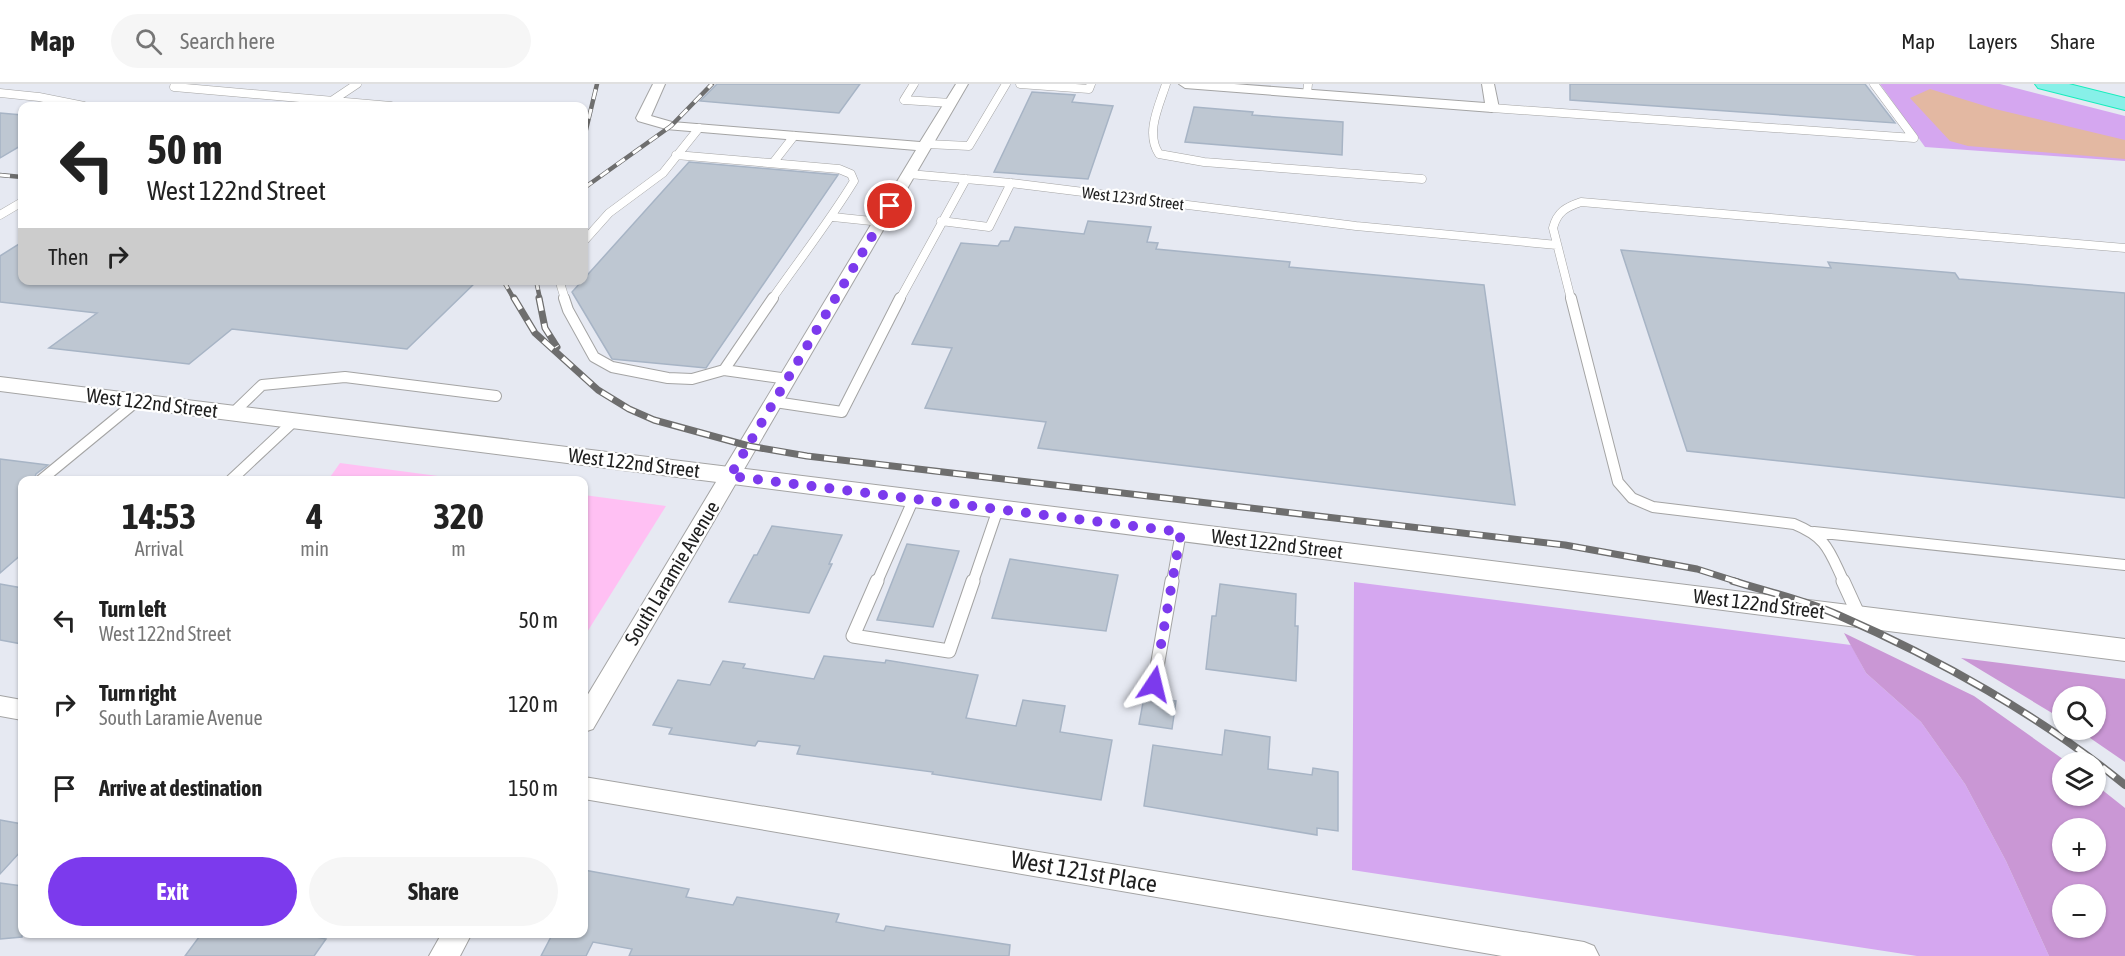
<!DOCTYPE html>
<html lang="en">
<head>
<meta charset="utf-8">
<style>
	:root { --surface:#fff; --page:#f6f6f6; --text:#222; --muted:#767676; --line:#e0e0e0; --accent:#7c3aed }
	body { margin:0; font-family:"Asap Condensed",sans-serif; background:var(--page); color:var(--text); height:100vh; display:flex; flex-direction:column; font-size:22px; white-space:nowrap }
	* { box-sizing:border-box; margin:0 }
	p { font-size:20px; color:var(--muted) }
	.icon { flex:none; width:33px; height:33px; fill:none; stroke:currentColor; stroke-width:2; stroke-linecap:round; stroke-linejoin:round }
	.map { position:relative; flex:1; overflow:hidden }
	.drawer { position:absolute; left:18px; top:392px; width:570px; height:462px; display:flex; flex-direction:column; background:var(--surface); border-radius:12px; box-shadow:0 2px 4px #0004 }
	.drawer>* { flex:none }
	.top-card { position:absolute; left:18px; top:18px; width:570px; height:183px; border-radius:12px; box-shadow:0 2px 4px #0004; background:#fff; color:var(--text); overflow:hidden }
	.buttons { position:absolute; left:2052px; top:602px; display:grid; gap:12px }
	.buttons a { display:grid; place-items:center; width:54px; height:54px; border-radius:50%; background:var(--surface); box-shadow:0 2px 4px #0004; font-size:30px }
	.pin { position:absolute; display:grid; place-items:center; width:51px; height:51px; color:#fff; margin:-26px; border:3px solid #fff; border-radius:50%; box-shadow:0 2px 6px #0007 }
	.me { position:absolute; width:66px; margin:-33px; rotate:10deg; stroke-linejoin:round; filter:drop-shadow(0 0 4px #0008) }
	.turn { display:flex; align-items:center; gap:21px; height:126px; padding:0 30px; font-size:27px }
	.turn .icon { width:78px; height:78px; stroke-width:2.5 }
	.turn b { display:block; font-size:42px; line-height:51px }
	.then { display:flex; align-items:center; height:57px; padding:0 30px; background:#0003; gap:12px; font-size:22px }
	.eta { display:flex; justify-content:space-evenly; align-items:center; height:102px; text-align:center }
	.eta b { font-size:36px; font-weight:700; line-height:42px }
	.button { display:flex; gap:12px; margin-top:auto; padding:12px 30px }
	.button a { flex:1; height:69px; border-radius:36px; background:var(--accent); color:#fff; font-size:24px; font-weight:700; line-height:69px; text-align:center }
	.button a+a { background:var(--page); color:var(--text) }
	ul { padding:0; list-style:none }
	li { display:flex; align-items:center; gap:18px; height:84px; padding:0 30px }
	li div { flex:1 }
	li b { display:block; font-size:22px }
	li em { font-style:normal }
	header { display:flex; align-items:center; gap:36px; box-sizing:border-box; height:84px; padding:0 30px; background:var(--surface); border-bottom:2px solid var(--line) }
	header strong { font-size:28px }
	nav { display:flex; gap:33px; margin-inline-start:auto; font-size:21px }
	.search { width:420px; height:54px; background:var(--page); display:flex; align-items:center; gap:15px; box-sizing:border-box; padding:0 21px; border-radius:33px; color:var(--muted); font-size:22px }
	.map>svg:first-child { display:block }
	.grass { fill:#d5a7f0 }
	.forest { fill:#ca97d5; fill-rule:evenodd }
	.park { fill:#ffc0f3 }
	.water { fill:#e3b8a2 }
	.building { fill:#bec7d2; stroke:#a7b4c5; stroke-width:1.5 }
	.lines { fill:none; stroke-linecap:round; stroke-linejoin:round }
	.service-far2-casing { stroke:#a4a4a4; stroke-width:9 }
	.service-far1-casing { stroke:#a4a4a4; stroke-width:12 }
	.service-casing { stroke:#a4a4a4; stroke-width:15 }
	.minor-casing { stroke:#a4a4a4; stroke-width:2 }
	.tertiary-casing { stroke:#a4a4a4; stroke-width:2 }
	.motorway-casing { stroke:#16edbc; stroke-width:2 }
	.service-far2 { stroke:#fff; stroke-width:8 }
	.service-far1 { stroke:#fff; stroke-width:10 }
	.service { stroke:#fff; stroke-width:13 }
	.minor { fill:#fff; fill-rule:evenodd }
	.tertiary { fill:#fff; fill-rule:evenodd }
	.motorway { fill:#87f0e8; fill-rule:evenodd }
	.rail-far2-casing { stroke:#6e6e6e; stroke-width:4.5 }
	.rail-far1-casing { stroke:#6e6e6e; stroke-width:7 }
	.rail-casing { stroke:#6e6e6e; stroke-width:8 }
	.rail-far2 { stroke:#fff; stroke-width:3; stroke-dasharray:10; stroke-linecap:butt }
	.rail-far1 { stroke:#fff; stroke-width:4.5; stroke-dasharray:13; stroke-linecap:butt }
	.rail { stroke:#fff; stroke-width:5; stroke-dasharray:16; stroke-linecap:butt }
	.route { stroke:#7c3aed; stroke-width:10; stroke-dasharray:0 18 }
	.labels { text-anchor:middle; stroke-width:4.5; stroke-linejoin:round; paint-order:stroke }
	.far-street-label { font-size:16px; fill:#202020; stroke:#fff }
	.street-label { font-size:20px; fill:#202020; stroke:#fff }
	.near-street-label { font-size:24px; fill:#202020; stroke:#fff }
</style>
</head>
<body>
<header>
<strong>Map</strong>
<div class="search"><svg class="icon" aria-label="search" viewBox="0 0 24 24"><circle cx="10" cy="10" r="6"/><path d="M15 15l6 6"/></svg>Search here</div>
<nav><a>Map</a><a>Layers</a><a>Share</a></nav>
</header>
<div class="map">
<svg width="2125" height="872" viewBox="0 0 2125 872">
	<rect width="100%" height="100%" fill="#e6e9f2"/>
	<!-- grass -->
	<path class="grass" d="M1880 0H2000L2125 32V77L1925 63Z
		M1354 498 1851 561 1866 589 1921 638 1965 700 2006 777 2049 872H1917L1352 786Z"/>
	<!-- forest -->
	<path class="forest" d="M1844 549 1974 612 2067 678H2062V711H2096V701L2125 724V872H2049L2006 777 1965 700 1921 638 1866 589ZM2062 744H2096V777H2062ZM2062 810H2096V843H2062Z
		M1961 574 2125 595V678L2077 645H2096V612H2062V635Z"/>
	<!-- park -->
	<path class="park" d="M340 379 468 396H328Z
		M584 411 666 422 584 553Z"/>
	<!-- water -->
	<path class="water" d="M1930 5 1995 25 2125 56V75L1968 62 1950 57 1910 14Z"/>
	<!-- building -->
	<path class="building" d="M717 0H860L839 29 700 17Z
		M1570 0H1865L1895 39 1570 16Z
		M1032 8 1075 11 1072 18 1113 22 1088 95 994 88Z
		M1194 23 1253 28 1252 31 1343 38 1342 71 1185 58Z
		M0 29 22 31V61L0 74Z
		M689 78 838 91 706 284 612 275 572 208Z
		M1088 137 1151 143 1147 158 1158 159 1156 165 1290 178 1289 183 1484 201 1515 421 1038 364 1046 338 925 324 952 264 912 260 961 159 998 162 1001 157H1009L1015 143 1084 150Z
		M22 158V196H478L407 265 232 245 189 280 49 264 97 229 0 218V172Z
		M1621 166 1831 184 1828 178 1955 189 1959 195 2125 209V414L1687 367Z
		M0 375 48 381 36 390 34 396H22V470L0 489Z
		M772 442 842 451 829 480H832L809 529 729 518 754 471H757Z
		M907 460 959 467 933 543 877 536Z
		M1010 475 1118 491 1106 547 992 534Z
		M0 500 22 504V560L0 556Z
		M1220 500 1296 510 1295 542H1298L1296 597 1206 585 1212 532H1216Z
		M824 572 885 579 886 576 978 591 966 634 1016 642 1023 616 1065 622 1060 648 1112 656 1101 716 932 690 933 688 797 670 800 662 758 657 755 662 669 650 672 644 653 641 678 596 710 601 723 577 745 580 743 584 814 595Z
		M1144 613 1176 617 1172 645 1139 640Z
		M1225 646 1270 653 1268 685 1312 691 1313 684 1338 688V747L1317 744V751L1144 722 1153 661 1222 671Z
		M0 736 22 740V766L0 790Z
		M584 786 689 805 686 813 733 821 737 813 839 830 836 838 884 847 886 842 1010 861 1009 872H629L632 865 593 858 586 872H541L553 849H584Z
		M0 799 22 802V853L0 855Z
		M202 849H296L326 855 314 872H185Z"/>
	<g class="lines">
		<!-- service-far2 casing -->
		<g class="service-far2-casing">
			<path id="service-far2" d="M914 0 904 16 951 19
				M1020 0 1089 5 1091 0
				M1166 0C1159 22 1145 49 1159 70L1204 78 1422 95
				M174 3 391 22
				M0 9 39 13 84 22
				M1307 9 1308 0
				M330 18 357 0
				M1492 24 1914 54 1874 0
				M927 60 969 62 1006 0
				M676 71 839 85 851 90 854 97C829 138 800 175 772 215
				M773 79 794 52
				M909 90 1011 99 1356 142 1557 161
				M0 131 22 118
				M833 133 881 138
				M941 137 989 143 1011 99
				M584 157 609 129 663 89 699 44
				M562 196 561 202 565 215
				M900 215 966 95
				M1571 215 1553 144C1557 128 1566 123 1581 118L2125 164"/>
		</g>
		<!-- service-far1 casing -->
		<g class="service-far1-casing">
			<path id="service-far1" d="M564 214 568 226 594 273 612 283 668 294 692 295 724 286 788 295
				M1571 214 1618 398 1632 414 1653 423 1794 440C1828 454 1829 467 1844 498
				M724 286 773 214
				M775 318 842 328 900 214
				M233 329 262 301 345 293 496 312
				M41 396 137 317
				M231 396 294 337
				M1814 448 2125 481
				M877 498 914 414
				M973 498 998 425
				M1172 498 1181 448"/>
		</g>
		<!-- service casing -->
		<g class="service-casing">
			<path id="service" d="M877 497 853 552 949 567 973 497
				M1843 497 1859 532
				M1154 600 1172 497"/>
		</g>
		<!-- minor casing -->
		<g class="minor-casing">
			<path id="minor" d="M653 0H665L651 32 672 38 920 58 956 0H968L593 645 584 648V617L916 66 666 45 638 37 636 34Z
				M1179 0H1234L1485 19 1482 0H1494L1499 24 1492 28 1185 4Z
				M0 612 22 616V636L0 632Z
				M584 693 1584 858 1594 862 1599 872H1502L584 715Z
				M442 849H472L460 872H429Z"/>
		</g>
		<!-- tertiary casing -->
		<g class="tertiary-casing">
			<path id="tertiary" d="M0 293 2125 555V577L0 307Z"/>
		</g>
		<!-- motorway casing -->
		<g class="motorway-casing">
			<path id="motorway" d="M2035 0H2069L2125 14V26L2038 4Z"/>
		</g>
		<!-- service-far2 -->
		<use href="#service-far2" class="service-far2"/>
		<!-- service-far1 -->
		<use href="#service-far1" class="service-far1"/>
		<!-- service -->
		<use href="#service" class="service"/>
		<!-- minor -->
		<use href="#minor" class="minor"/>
		<!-- tertiary -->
		<use href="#tertiary" class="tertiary"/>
		<!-- motorway -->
		<use href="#motorway" class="motorway"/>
		<!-- rail-far2 casing -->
		<g class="rail-far2-casing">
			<path id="rail-far2" d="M584 54 597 0
				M0 91 22 93
				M584 104 671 42 712 0
				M503 196 514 215
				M536 196 540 215"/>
		</g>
		<!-- rail-far1 casing -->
		<g class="rail-far1-casing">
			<path id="rail-far1" d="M514 214 535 249 598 306 629 325 654 336 749 362 807 372 1565 461 1697 485 1738 498
				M539 214 545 244 557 263"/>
		</g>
		<!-- rail casing -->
		<g class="rail-casing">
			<path id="rail" d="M1733 497C1768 508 1805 516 1838 531 1937 574 2041 632 2125 701"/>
		</g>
		<!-- rail-far2 -->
		<use href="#rail-far2" class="rail-far2"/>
		<!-- rail-far1 -->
		<use href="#rail-far1" class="rail-far1"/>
		<!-- rail -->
		<use href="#rail" class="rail"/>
	</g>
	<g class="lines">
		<!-- route -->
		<path class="route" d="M890 122 730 392 1181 448 1154 600"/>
	</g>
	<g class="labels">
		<!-- far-street labels -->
		<g class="far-street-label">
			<text transform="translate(1133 114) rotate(7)" y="6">West 123rd Street</text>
		</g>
		<!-- street labels -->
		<g class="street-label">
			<text transform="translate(152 319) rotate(7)" y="7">West 122nd Street</text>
			<text transform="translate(634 379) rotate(7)" y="7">West 122nd Street</text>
			<text transform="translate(1277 460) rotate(7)" y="7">West 122nd Street</text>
			<text transform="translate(672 489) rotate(-59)" y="7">South Laramie Avenue</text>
			<text transform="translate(1759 520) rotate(7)" y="7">West 122nd Street</text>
		</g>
		<!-- near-street labels -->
		<g class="near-street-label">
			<text transform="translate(1084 788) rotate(10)" y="8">West 121st Place</text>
		</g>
	</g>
</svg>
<div class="buttons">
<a><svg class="icon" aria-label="search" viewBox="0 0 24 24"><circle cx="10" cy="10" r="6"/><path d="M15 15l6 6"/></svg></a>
<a><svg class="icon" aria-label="layers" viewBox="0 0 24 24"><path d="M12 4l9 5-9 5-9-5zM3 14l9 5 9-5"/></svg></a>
<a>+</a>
<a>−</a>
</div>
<div class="pin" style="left:890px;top:122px;background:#d93025"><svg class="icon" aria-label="arrive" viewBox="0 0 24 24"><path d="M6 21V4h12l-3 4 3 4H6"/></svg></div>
<svg class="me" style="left:1154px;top:600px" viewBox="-20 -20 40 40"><path d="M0-17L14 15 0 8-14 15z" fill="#7c3aed" stroke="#fff" stroke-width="4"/></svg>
<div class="top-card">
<div class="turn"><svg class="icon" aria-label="left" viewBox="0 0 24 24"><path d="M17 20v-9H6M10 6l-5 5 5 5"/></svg><div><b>50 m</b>West 122nd Street</div></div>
<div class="then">Then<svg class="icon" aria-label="right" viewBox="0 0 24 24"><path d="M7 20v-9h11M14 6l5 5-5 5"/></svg></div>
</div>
<section class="drawer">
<div class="eta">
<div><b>14:53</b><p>Arrival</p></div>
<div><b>4</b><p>min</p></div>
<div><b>320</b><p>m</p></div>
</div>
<ul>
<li><svg class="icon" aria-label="left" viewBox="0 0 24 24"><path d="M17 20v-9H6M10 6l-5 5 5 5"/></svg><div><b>Turn left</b><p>West 122nd Street</p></div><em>50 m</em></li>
<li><svg class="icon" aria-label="right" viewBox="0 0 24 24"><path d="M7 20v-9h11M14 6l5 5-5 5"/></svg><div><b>Turn right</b><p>South Laramie Avenue</p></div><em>120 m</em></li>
<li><svg class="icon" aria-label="arrive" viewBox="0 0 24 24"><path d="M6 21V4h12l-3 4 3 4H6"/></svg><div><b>Arrive at destination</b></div><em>150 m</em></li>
</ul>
<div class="button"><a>Exit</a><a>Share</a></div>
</section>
</div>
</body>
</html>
